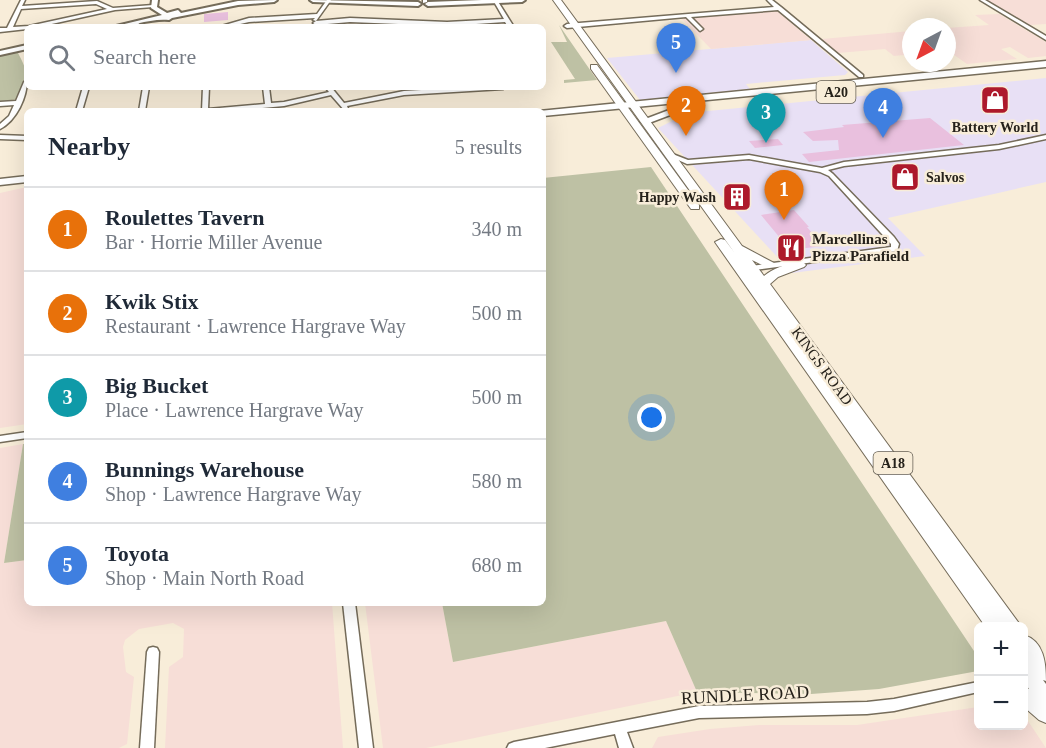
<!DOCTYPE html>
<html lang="en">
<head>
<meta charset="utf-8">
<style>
	:root { --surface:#fff; --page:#f6f6f7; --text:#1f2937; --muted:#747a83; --line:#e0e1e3; --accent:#111827 }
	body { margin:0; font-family:"Times New Roman",serif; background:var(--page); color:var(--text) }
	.controls { position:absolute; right:18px; bottom:18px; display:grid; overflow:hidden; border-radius:9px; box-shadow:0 6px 24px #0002 }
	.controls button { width:54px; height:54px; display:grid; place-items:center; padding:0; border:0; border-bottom:2px solid var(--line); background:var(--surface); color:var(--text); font:30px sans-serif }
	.compass { position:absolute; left:902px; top:18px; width:54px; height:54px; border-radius:50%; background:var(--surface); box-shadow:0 6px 24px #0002; rotate:221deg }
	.you { position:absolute; left:652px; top:418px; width:21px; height:21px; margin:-15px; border:4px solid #fff; border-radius:50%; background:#1a73e8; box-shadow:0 0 0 9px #1a73e833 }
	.badge { display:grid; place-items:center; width:39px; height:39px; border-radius:50%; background:var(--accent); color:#fff; font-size:20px; font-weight:700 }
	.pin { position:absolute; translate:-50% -50px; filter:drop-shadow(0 2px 3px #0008) }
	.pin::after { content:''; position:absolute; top:32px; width:21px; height:18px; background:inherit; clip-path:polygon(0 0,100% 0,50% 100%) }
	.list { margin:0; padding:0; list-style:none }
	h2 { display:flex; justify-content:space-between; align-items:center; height:78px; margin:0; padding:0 24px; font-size:26px }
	h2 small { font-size:20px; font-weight:400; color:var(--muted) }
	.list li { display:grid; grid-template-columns:39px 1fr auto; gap:18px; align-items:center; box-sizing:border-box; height:84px; padding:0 24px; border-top:2px solid var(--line) }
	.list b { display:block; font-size:22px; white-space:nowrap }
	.list p { margin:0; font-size:20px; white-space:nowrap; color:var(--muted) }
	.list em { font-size:20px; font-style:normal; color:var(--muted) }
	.icon { flex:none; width:33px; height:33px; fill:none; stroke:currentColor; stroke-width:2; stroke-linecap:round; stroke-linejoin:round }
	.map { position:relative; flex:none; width:1046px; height:748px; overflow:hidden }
	.search { position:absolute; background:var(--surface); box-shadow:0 6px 24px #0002; left:24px; top:24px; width:522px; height:66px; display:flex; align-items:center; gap:15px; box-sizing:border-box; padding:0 21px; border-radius:9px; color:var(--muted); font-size:22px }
	.panel { position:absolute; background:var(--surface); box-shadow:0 6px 24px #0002; left:24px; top:108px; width:522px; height:498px; border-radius:9px }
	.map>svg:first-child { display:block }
</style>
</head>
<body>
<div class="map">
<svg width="1046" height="748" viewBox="0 0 1046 748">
	<rect width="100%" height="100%" fill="#f8edd9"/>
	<g fill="#e8e0f5">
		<path d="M811,40L848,72L845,75L746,84L750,89H748L640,100L607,58Z"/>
		<path d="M1046,78V182L888,218L925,256L792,273L658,128L688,113Z"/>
	</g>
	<g fill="#f7ded7">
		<path d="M987,0H1046V24L1030,25Z"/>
		<path d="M772,11L778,12L811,40L711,49L682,19Z"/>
		<path d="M999,14L1046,42V56L1028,58L1010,47L1001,49L1017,59L967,64L947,50V28L989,25L975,15Z"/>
		<path d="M911,31V60L904,55L894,56L885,49L838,53L822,39Z"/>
		<path d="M27,187V424L0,428V193Z"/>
		<path d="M23,444L4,563L27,560V603H332L343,748H165L169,667L183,657L184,629L173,623L139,629L125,640L123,647L126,672L134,677L127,744L119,748H0V448Z"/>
		<path d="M365,603H442L453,662L666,621L697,692L426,748H383Z"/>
		<path d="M978,707V726H1024V715L1046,748H652L658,737L710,729L759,725H857Z"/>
	</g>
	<g fill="#bec1a4">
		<path d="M559,25L597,80L564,83V80L575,79L551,42H567Z"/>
		<path d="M17,51C30,76 29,76 18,103L0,104V55Z"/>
		<path d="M651,167L978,657V671L879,689L811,694L697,692L666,621L453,662L442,603H543V178Z"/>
		<path d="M23,444H27V560L4,563Z"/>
	</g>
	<g fill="#e9c0de">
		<path d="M228,12V20L204,22V14Z"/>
		<path d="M930,118L964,145L809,162L802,154L839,150L838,140L813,141L803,132L844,127L842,125Z"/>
		<path d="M778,139L783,145L755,148L749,141Z"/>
		<path d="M794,210L809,227H807L823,246L790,250L761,215Z"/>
	</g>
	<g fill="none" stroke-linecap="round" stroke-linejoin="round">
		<g stroke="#756c5a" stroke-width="3">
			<g id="minor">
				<path d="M21,0H25L22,6L97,1L113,8L153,5L155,6L153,7L115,10L38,27H27V29L0,32V28H7ZM96,4L107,9L29,26L13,27L21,9Z"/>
				<path d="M327,0H331L316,21L350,18L447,22L504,19L493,0H497L514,27H508L505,22L447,26L350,22L316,25L313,23L316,21L313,20L315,18L249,22L227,27H218L249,18L317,14Z"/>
				<path d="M423,0H427V2L423,3Z"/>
				<path d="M767,0H772L781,7L863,75V77H859L778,10L691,17L703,29L700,31L686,17L567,28L564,26L567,24L774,7Z"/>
				<path d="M980,0H985L1046,36V40Z"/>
				<path d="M133,22H137L143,27H137L133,24Z"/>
				<path d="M27,80C27,97 17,120 0,129V124L9,116L14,105L0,106V102L16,101L24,82Z"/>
				<path d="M83,87H89L82,111H76Z"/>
				<path d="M143,87H149L145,111H139Z"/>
				<path d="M203,87H209L208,109L265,104L263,87H269L271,103L284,102L329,92L325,87H331L344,103L404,91L474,87H506L503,89L404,95L347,106L349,111H345L331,95L284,106L227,111H202Z"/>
				<path d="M0,135L27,136V140L0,139Z"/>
				<path d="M1046,135V139L999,149L844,166L828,170L833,174L894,237L899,244L897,251L747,271H744L743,269L744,267L891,247V244L829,176L820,172L749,159L687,164L665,154L670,153L688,160L749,155L822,168L844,162L999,145Z"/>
				<path d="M27,432V438L0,442V436Z"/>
				<path d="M343,603H355L373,748H359Z"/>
				<path d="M153,647L157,648L159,652L154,748H140L147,652L149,648Z"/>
				<path d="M978,682V692L894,711L867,714L699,718L627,732L633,748H619L615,734L545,748H507L509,744L514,742L699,706L867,702L894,699Z"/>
			</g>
		</g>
		<g stroke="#756c5a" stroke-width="4">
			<g id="tertiary">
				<path d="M152,0H158L157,7L167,13L178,10L181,13L238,1L277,0L274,2L238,5L172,18L169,20C150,18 131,27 112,27L162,15L151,8Z"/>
				<path d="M310,0L418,2L421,4L418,6L313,2Z"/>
				<path d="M482,0H525L522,2L428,6L425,4L428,2Z"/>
				<path d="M27,45V49L0,55V51Z"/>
			</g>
		</g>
		<g stroke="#756c5a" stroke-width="2">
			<g id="primary">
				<path d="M553,0H561L742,246L774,263L776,265L774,267H766L752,260L764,276C773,268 792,261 804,263L806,265L804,267L778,277L770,284L1021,626H985L715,242L721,239L725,240L734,252Z"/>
				<path d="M591,65H597L699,205V209H691L591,69Z"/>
				<path d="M1024,635C1044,641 1046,663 1046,681L1043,680L1046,684V723L1039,720L1024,707V688L1029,689L1024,682V660L1027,661L1024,656Z"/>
			</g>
		</g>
		<g stroke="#756c5a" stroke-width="3">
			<g id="trunk">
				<path d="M1046,61V67L543,116V111H539Z"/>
				<path d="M685,104L694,106L649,123L640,121Z"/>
				<path d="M27,176V182L0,185V179Z"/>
			</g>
		</g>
		<use href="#minor" fill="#fff" fill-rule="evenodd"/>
		<use href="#tertiary" fill="#fff" fill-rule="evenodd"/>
		<use href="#primary" fill="#fff" fill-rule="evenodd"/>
		<use href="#trunk" fill="#fff" fill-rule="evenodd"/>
	</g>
	<defs>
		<g id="shop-square" transform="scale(1.5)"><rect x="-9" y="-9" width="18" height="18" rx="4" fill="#ad192b" stroke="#f8edd9"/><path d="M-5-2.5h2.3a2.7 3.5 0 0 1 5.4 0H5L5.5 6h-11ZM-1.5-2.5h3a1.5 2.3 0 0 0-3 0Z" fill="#fff"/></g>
		<g id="building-square" transform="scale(1.5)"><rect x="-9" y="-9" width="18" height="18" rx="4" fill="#ad192b" stroke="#f8edd9"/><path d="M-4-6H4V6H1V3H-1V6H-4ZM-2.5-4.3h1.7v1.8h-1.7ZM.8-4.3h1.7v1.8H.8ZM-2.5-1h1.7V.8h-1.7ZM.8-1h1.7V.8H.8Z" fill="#fff"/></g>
		<g id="restaurant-square" transform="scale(1.5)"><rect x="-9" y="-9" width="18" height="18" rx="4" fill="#ad192b" stroke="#f8edd9"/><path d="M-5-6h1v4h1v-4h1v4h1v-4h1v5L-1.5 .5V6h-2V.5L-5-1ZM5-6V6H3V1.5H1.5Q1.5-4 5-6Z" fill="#fff"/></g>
	</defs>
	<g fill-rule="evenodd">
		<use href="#shop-square" x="995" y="100"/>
		<use href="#shop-square" x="905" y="177"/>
		<use href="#building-square" x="737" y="197"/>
		<use href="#restaurant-square" x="791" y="248"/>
	</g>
	<g text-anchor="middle" stroke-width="5" stroke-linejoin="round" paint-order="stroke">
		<g fill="#f8edd9" stroke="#645e53" stroke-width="1.5">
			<rect x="816.5" y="81" width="39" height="22" rx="4.5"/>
			<rect x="873.5" y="452" width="39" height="22" rx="4.5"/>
		</g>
		<g font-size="14" font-weight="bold" fill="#25211a">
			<text x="836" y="97">A20</text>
			<text x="893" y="468">A18</text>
		</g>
		<g font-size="14" font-weight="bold" fill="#25211a" stroke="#f8edd9">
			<text x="995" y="132">Battery World</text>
			<text x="926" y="182" text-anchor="start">Salvos</text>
			<text x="716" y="202" text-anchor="end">Happy Wash</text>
		</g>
		<g font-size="15" font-weight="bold" fill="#25211a" stroke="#f8edd9" text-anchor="start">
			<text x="812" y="244">Marcellinas<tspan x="812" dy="17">Pizza Parafield</tspan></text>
		</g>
		<g font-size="15" fill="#25211a" stroke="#f8edd9">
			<text transform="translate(822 366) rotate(54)" y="5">KINGS ROAD</text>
		</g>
		<g font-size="18" fill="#25211a" stroke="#f8edd9">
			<text transform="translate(745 695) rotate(-3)" y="6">RUNDLE ROAD</text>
		</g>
	</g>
</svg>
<div class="controls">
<button>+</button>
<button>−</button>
</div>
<svg class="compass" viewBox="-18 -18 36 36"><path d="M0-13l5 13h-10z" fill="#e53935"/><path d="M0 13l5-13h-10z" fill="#747a83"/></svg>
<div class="you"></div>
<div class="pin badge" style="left:784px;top:220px;background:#e8710a">1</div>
<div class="pin badge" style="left:686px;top:136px;background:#e8710a">2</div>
<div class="pin badge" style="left:766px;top:143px;background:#0f9aa8">3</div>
<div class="pin badge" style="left:883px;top:138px;background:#3f7fe0">4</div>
<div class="pin badge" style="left:676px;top:73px;background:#3f7fe0">5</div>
<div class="search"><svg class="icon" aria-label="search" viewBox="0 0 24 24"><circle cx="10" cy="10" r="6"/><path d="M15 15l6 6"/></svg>Search here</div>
<section class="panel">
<h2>Nearby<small>5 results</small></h2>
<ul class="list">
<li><span class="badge" style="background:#e8710a">1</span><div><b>Roulettes Tavern</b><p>Bar · Horrie Miller Avenue</p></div><em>340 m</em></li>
<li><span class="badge" style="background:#e8710a">2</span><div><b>Kwik Stix</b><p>Restaurant · Lawrence Hargrave Way</p></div><em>500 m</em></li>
<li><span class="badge" style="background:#0f9aa8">3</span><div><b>Big Bucket</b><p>Place · Lawrence Hargrave Way</p></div><em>500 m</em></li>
<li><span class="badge" style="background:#3f7fe0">4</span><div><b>Bunnings Warehouse</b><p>Shop · Lawrence Hargrave Way</p></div><em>580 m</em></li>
<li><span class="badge" style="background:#3f7fe0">5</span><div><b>Toyota</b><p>Shop · Main North Road</p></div><em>680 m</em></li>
</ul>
</section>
</div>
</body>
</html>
